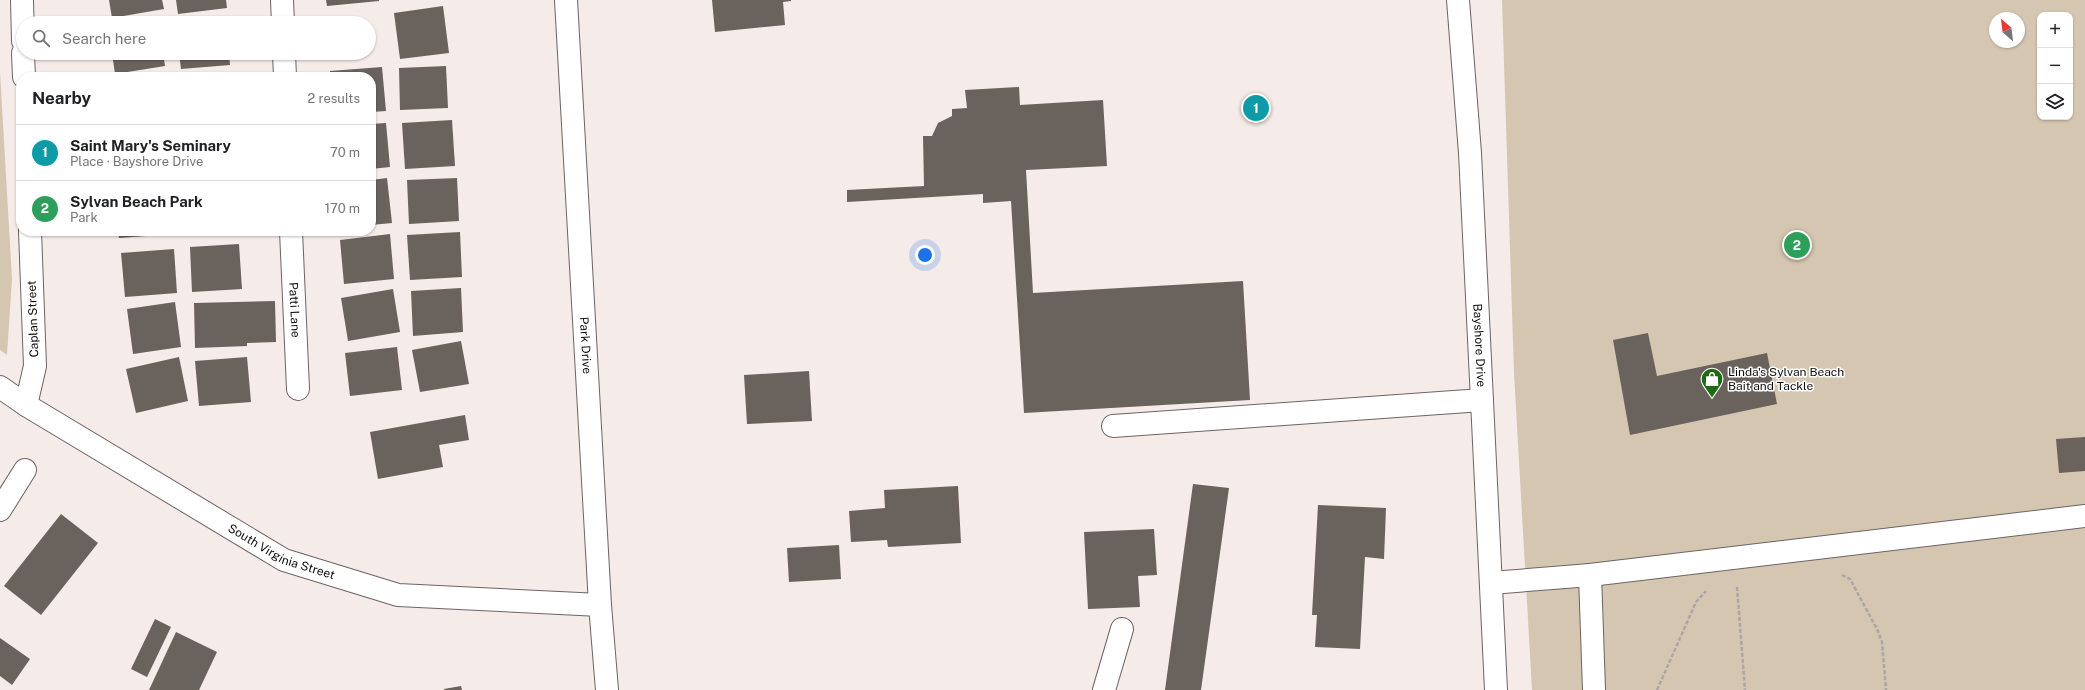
<!DOCTYPE html>
<html lang="en">
<head>
<meta charset="utf-8">
<style>
	:root { --surface:#fff; --page:#f6f6f6; --text:#202124; --muted:#757577; --line:#e0e0e0; --accent:#1a73e8 }
	body { margin:0; font-family:"Public Sans",sans-serif; background:var(--page); color:var(--text) }
	.controls { position:absolute; right:12px; top:12px; display:grid; overflow:hidden; border-radius:8px; box-shadow:0 1px 3px #0004 }
	.controls button { width:36px; height:36px; display:grid; place-items:center; padding:0; border:0; border-bottom:1px solid var(--line); background:var(--surface); color:var(--text); font:20px sans-serif }
	.compass { position:absolute; left:1989px; top:12px; width:36px; height:36px; border-radius:50%; background:var(--surface); box-shadow:0 1px 3px #0004; rotate:332deg }
	.you { position:absolute; left:925px; top:255px; width:14px; height:14px; margin:-10px; border:3px solid #fff; border-radius:50%; background:#1a73e8; box-shadow:0 0 0 6px #1a73e833 }
	.badge { display:grid; place-items:center; width:26px; height:26px; border-radius:50%; background:var(--accent); color:#fff; font-size:13px; font-weight:700 }
	.pin { position:absolute; translate:-50% -50%; border:2px solid #fff; box-shadow:0 1px 4px #0006 }
	.list { margin:0; padding:0; list-style:none }
	h2 { display:flex; justify-content:space-between; align-items:center; height:52px; margin:0; padding:0 16px; font-size:17px }
	h2 small { font-size:13px; font-weight:400; color:var(--muted) }
	.list li { display:grid; grid-template-columns:26px 1fr auto; gap:12px; align-items:center; box-sizing:border-box; height:56px; padding:0 16px; border-top:1px solid var(--line) }
	.list b { display:block; font-size:15px; white-space:nowrap }
	.list p { margin:0; font-size:13px; white-space:nowrap; color:var(--muted) }
	.list em { font-size:13px; font-style:normal; color:var(--muted) }
	.icon { flex:none; width:22px; height:22px; fill:none; stroke:currentColor; stroke-width:2; stroke-linecap:round; stroke-linejoin:round }
	.map { position:relative; flex:none; width:2085px; height:690px; overflow:hidden }
	.search { position:absolute; background:var(--surface); box-shadow:0 1px 3px #0004; left:16px; top:16px; width:360px; height:44px; display:flex; align-items:center; gap:10px; box-sizing:border-box; padding:0 14px; border-radius:22px; color:var(--muted); font-size:15px }
	.panel { position:absolute; background:var(--surface); box-shadow:0 1px 3px #0004; left:16px; top:72px; width:360px; height:164px; border-radius:16px }
	.map>svg:first-child { display:block }
</style>
</head>
<body>
<div class="map">
<svg width="2085" height="690" viewBox="0 0 2085 690">
	<rect width="100%" height="100%" fill="#f5ebe9"/>
	<g fill="#d5c6b1" fill-rule="evenodd">
		<path d="M1502,0H2085V690H1532L1514,373ZM2040,15H2070V117H2040ZM1995,18H2019V42H1995Z"/>
		<path d="M0,72L12,279L7,355L0,350Z"/>
	</g>
	<g fill="#69625d">
		<path d="M109,0H162L164,9L112,18Z"/>
		<path d="M176,0H226L227,8L178,14Z"/>
		<path d="M326,0H379V1L327,6Z"/>
		<path d="M712,0H791V1L783,2L785,25L715,32Z"/>
		<path d="M443,6L449,53L400,59L394,13Z"/>
		<path d="M112,53H163L165,66L115,74Z"/>
		<path d="M179,53H229L230,65L181,69Z"/>
		<path d="M446,66L448,108L400,110L399,68Z"/>
		<path d="M382,67L386,111L371,112V77H330V71Z"/>
		<path d="M1019,87L1020,105L1103,100L1107,166L1026,170L1033,293L1243,281L1250,400L1024,413L1011,201L983,203V194L847,202V190L924,186L923,136H932L938,123L952,116V109L967,108L965,90Z"/>
		<path d="M452,120L455,166L405,169L402,123Z"/>
		<path d="M386,123L390,167L371,169V124Z"/>
		<path d="M387,178L392,223L371,225V180Z"/>
		<path d="M457,178L459,221L409,224L407,180Z"/>
		<path d="M118,231H174V234L119,238Z"/>
		<path d="M190,231H228L229,232L191,236Z"/>
		<path d="M460,232L462,277L410,280L407,235Z"/>
		<path d="M390,234L394,279L344,284L340,240Z"/>
		<path d="M239,244L242,289L192,292L190,247Z"/>
		<path d="M174,249L177,293L125,297L121,253Z"/>
		<path d="M461,288L463,332L413,336L411,291Z"/>
		<path d="M393,289L400,332L348,341L341,298Z"/>
		<path d="M275,301L276,342L247,343V346L195,348L194,303Z"/>
		<path d="M175,302L181,347L133,354L127,309Z"/>
		<path d="M1648,333L1657,376L1767,353L1777,404L1630,435L1613,340Z"/>
		<path d="M461,341L469,384L420,392L412,350Z"/>
		<path d="M397,347L402,390L350,396L345,353Z"/>
		<path d="M179,357L188,401L136,413L126,369Z"/>
		<path d="M247,357L251,402L199,406L195,361Z"/>
		<path d="M809,371L812,421L747,424L744,375Z"/>
		<path d="M465,415L469,440L439,445L443,467L378,479L370,432Z"/>
		<path d="M2085,437V471L2059,473L2056,439Z"/>
		<path d="M1193,484L1229,488L1201,690H1165Z"/>
		<path d="M958,486L961,543L888,547L887,540L851,542L849,511L885,508L884,490Z"/>
		<path d="M1318,505L1386,508L1384,559L1365,557L1360,649L1315,647L1317,615H1312Z"/>
		<path d="M61,514L98,543L41,615L4,586Z"/>
		<path d="M1154,529L1157,575L1138,576L1140,607L1088,609L1084,532Z"/>
		<path d="M839,545L841,579L789,582L787,548Z"/>
		<path d="M155,619L171,627L147,677L131,669Z"/>
		<path d="M176,632L217,652L199,690H149Z"/>
		<path d="M0,638L30,659L12,685L0,676Z"/>
		<path d="M461,686L462,690H444V689Z"/>
	</g>
	<g fill="none" stroke-linecap="round" stroke-linejoin="round">
		<g stroke="#6d6462" stroke-width="24">
			<g id="minor">
				<path d="M22,0L23,41"/>
				<path d="M282,0L283,23"/>
				<path id="s1" d="M566,0L600,605L607,690"/>
				<path id="s2" d="M1458,0L1470,153L1496,690"/>
				<path d="M23,53L24,77"/>
				<path d="M284,53L285,77"/>
				<path id="s3" d="M291,231L298,389"/>
				<path id="s4" d="M0,387L26,405L284,560L398,595L600,605"/>
				<path d="M26,405L35,366L30,231"/>
				<path d="M1113,426L1482,400"/>
				<path d="M0,510L25,470"/>
				<path d="M1590,575L1594,690"/>
				<path d="M1491,583L1590,575L2085,516"/>
				<path d="M1104,690L1122,629"/>
			</g>
		</g>
		<g stroke="#aca5a3" stroke-width="2.5" stroke-dasharray="4 2" stroke-linecap="butt">
			<path d="M1842,575L1850,579L1877,629L1882,642L1886,690"/>
			<path d="M1737,587L1745,690"/>
			<path d="M1657,690L1696,602L1706,591"/>
		</g>
		<use href="#minor" stroke="#fff" stroke-width="22"/>
	</g>
	<defs>
		<g id="shop-pin" transform="scale(1.15)"><path d="M0 17L-7.5 6A9.5 9.5 0 1 1 7.5 6Z" fill="#1b6c11" stroke="#fff"/><path d="M-5-2.5h2.3a2.7 3.5 0 0 1 5.4 0H5L5.5 6h-11ZM-1.5-2.5h3a1.5 2.3 0 0 0-3 0Z" fill="#fff"/></g>
	</defs>
	<g fill-rule="evenodd">
		<use href="#shop-pin" x="1712" y="379"/>
	</g>
	<g text-anchor="middle" stroke-width="3" stroke-linejoin="round" paint-order="stroke">
		<g font-size="12" fill="#0e0b0b" stroke="#fff">
			<text dy="4" stroke="none"><textPath href="#s3" startOffset="79">Patti Lane</textPath></text>
			<text transform="translate(33 319) rotate(-92)" y="4">Caplan Street</text>
			<text dy="4" stroke="none"><textPath href="#s1" startOffset="346">Park Drive</textPath></text>
			<text dy="4" stroke="none"><textPath href="#s2" startOffset="346">Bayshore Drive</textPath></text>
			<text dy="4" stroke="none"><textPath href="#s4" startOffset="327">South Virginia Street</textPath></text>
		</g>
		<g font-size="12" fill="#0e0b0b" stroke="#fff" text-anchor="start">
			<text x="1728" y="376">Linda's Sylvan Beach<tspan x="1728" dy="14">Bait and Tackle</tspan></text>
		</g>
	</g>
</svg>
<div class="controls">
<button>+</button>
<button>−</button>
<button><svg class="icon" aria-label="layers" viewBox="0 0 24 24"><path d="M12 4l9 5-9 5-9-5zM3 14l9 5 9-5"/></svg></button>
</div>
<svg class="compass" viewBox="-18 -18 36 36"><path d="M0-13l5 13h-10z" fill="#e53935"/><path d="M0 13l5-13h-10z" fill="#757577"/></svg>
<div class="you"></div>
<div class="pin badge" style="left:1256px;top:108px;background:#0f9aa8">1</div>
<div class="pin badge" style="left:1797px;top:245px;background:#2e9e5b">2</div>
<div class="search"><svg class="icon" aria-label="search" viewBox="0 0 24 24"><circle cx="10" cy="10" r="6"/><path d="M15 15l6 6"/></svg>Search here</div>
<section class="panel">
<h2>Nearby<small>2 results</small></h2>
<ul class="list">
<li><span class="badge" style="background:#0f9aa8">1</span><div><b>Saint Mary's Seminary</b><p>Place · Bayshore Drive</p></div><em>70 m</em></li>
<li><span class="badge" style="background:#2e9e5b">2</span><div><b>Sylvan Beach Park</b><p>Park</p></div><em>170 m</em></li>
</ul>
</section>
</div>
</body>
</html>
